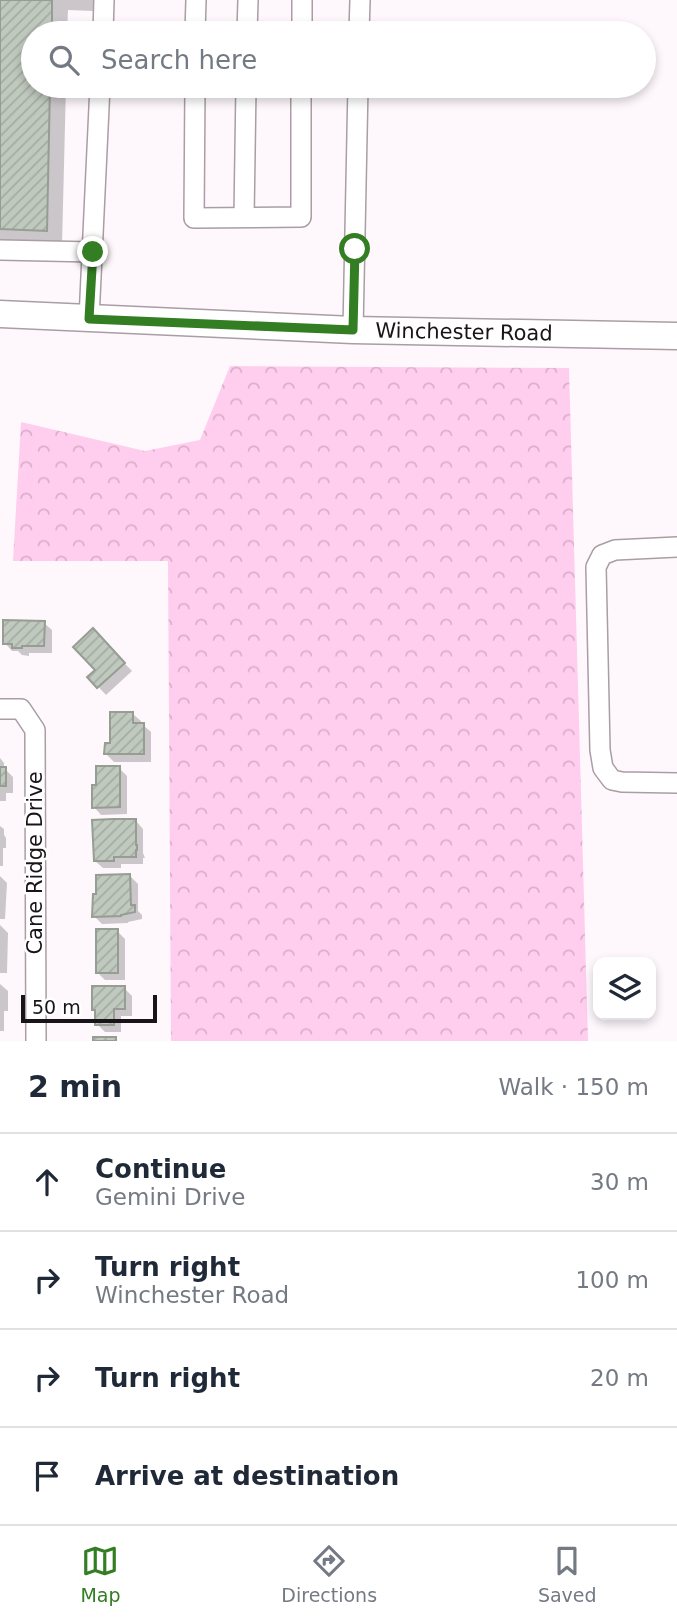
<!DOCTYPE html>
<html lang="en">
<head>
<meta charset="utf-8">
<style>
	:root { --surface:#fff; --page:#f2f2f3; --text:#1f2937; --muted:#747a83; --line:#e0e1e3; --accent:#337d23 }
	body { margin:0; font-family:"DejaVu Sans",sans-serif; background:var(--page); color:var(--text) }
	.controls { position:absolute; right:21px; bottom:21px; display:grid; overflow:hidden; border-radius:14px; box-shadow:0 4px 10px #0003 }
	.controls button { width:63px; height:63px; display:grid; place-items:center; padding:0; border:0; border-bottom:2px solid var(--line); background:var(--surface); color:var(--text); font:35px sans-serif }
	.scale { position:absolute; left:21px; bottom:18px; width:136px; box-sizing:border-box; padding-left:7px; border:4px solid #191417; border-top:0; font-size:19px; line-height:24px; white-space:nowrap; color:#191417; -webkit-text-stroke:5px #fff; paint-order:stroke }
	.stop { position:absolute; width:21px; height:21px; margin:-16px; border:5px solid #337d23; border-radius:50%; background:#fff }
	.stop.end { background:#337d23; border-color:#fff; box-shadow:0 2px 7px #0008 }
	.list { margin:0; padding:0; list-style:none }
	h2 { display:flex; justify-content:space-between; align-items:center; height:91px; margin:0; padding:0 28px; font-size:30px }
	h2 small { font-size:23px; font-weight:400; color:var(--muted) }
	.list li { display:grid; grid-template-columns:46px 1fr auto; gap:21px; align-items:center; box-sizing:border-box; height:98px; padding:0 28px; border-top:2px solid var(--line) }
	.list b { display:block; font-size:26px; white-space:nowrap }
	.list p { margin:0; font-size:23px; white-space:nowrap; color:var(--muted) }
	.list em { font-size:23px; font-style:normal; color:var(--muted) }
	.icon { flex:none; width:38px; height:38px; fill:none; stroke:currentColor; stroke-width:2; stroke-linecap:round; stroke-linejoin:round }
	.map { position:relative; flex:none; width:677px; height:1041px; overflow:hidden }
	.search { position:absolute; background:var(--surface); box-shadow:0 4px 10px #0003; left:21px; right:21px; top:21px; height:77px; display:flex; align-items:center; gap:18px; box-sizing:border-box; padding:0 24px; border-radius:38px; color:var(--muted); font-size:26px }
	.sheet { height:483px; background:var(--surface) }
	nav { display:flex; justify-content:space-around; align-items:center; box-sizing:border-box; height:98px; border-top:2px solid var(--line); background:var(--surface); font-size:19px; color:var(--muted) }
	nav a { display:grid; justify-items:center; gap:4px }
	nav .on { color:var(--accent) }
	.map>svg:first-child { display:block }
</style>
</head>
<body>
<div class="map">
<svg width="677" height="1041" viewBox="0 0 677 1041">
	<defs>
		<pattern id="forest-crowns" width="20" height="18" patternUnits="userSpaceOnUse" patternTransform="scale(1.75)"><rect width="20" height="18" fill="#ffcded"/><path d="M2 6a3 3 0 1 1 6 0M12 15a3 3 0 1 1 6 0" fill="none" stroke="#daafca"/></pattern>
		<pattern id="building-hatch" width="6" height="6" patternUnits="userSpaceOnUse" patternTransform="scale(1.75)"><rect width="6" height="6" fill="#c0c9be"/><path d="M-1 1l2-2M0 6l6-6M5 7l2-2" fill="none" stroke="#a4aca3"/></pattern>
	</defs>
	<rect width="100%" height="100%" fill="#fef8fc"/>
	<path fill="url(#forest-crowns)" d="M230,366L569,368L588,1041H171L168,561H13L21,422L145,451L200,440Z"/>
	<g fill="#0003">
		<path d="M0,0H94L93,11L68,10L67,33H33V86H66L62,245L0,244Z"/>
		<path d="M44,623L52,630V653H29V656L22,655L18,651H12L5,643Z"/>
		<path d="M93,631L132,671L106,695L89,677L97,670Z"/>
		<path d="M133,714L141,721V725H143L151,732V762H114L106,754Z"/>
		<path d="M0,758L4,763V768L13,777V793H6V801H0Z"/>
		<path d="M119,768L127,776V814L101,815L94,807Z"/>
		<path d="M136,821L143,829V853L145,858H143V864H121V868H103L95,861Z"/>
		<path d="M0,826L4,829V835L6,838V848H3V866H0Z"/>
		<path d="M0,876L7,883L5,919H0Z"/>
		<path d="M130,876L138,884V911L142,915V919L128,922V923L102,924L94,916Z"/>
		<path d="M0,925L8,933L7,973H0Z"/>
		<path d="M117,931L125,939V980H105L97,972Z"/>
		<path d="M0,984L8,991V1011H4V1031H0Z"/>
		<path d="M124,988L132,996V1016H121V1032H105L97,1024V1012L94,1009Z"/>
	</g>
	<g fill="url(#building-hatch)" stroke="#969e94" stroke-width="2">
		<path d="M0,0H52V33H33V86H50L47,231L0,229Z"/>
		<path d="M3,620L45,621L44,646H22V648H12V644H3Z"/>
		<path d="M93,628L125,663L97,688L87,677L95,670L73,647Z"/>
		<path d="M110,712H133V723H144V754H104L105,743H110Z"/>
		<path d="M96,766H120V807L92,808V785H96Z"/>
		<rect x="0" y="767" width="6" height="19"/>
		<path d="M113,819H136V845H137V850H136V857H114V861H94L92,820Z"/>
		<path d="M130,874L131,905H135V912L121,915V916L92,917L93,894H96V875Z"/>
		<rect x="96" y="929" width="22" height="44"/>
		<path d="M92,986H125V1009H114V1025H95V1010H92Z"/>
		<rect x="93" y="1037" width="23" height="4"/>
	</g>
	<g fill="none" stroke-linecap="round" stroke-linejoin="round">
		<g stroke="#aa9da5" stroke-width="22">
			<g id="minor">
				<path d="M103,33L104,0"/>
				<path d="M195,33L196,0"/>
				<path d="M247,33L248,0"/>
				<path d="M302,33V0"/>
				<path d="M359,33L360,0"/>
				<path d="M195,86L194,218L301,217V86"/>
				<path d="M244,217L246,86"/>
				<path d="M0,250L93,252"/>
				<path d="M89,319L100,86"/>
				<path d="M353,330L358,86"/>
				<path d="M677,547L615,550L602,555L596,567L600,750L603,768L612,780L622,782L677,783"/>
				<path d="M0,709H21L35,730L36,1041"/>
			</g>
		</g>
		<g stroke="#aa9da5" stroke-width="29">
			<path id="major" d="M0,314L353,330L677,336"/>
		</g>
		<use href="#minor" stroke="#fff" stroke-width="19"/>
		<use href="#major" stroke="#fff" stroke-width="26"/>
	</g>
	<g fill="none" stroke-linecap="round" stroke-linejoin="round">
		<path stroke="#337d23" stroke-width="9" d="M93,252L89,319L353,330L355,249"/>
	</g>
	<g text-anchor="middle" stroke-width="5" stroke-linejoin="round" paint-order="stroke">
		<g font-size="21" fill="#191417" stroke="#fff">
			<text transform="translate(464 332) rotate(1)" y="7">Winchester Road</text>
			<text transform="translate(35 863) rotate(-90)" y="7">Cane Ridge Drive</text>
		</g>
	</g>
</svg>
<div class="controls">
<button><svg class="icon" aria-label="layers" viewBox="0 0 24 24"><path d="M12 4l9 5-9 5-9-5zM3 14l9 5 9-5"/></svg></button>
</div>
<div class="scale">50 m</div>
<div class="stop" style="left:355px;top:249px"></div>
<div class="stop end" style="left:93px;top:252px"></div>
<div class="search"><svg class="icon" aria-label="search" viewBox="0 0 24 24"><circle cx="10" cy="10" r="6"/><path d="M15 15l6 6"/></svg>Search here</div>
</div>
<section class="sheet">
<h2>2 min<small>Walk · 150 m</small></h2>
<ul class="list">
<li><svg class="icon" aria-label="ahead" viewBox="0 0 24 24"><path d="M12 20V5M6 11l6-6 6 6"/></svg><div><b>Continue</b><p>Gemini Drive</p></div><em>30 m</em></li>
<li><svg class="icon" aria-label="right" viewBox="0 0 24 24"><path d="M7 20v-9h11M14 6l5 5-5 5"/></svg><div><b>Turn right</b><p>Winchester Road</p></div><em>100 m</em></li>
<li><svg class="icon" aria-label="right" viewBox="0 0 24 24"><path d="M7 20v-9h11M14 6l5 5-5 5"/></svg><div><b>Turn right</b></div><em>20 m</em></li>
<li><svg class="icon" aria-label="arrive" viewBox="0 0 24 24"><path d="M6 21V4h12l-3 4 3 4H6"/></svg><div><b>Arrive at destination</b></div></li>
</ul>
</section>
<nav>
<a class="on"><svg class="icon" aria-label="map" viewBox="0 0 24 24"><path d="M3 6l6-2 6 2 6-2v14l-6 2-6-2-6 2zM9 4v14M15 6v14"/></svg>Map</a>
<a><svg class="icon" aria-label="directions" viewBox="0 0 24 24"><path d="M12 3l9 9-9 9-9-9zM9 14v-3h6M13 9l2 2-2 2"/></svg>Directions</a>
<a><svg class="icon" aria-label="saved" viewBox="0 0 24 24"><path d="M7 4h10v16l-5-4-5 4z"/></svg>Saved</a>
</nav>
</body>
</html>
